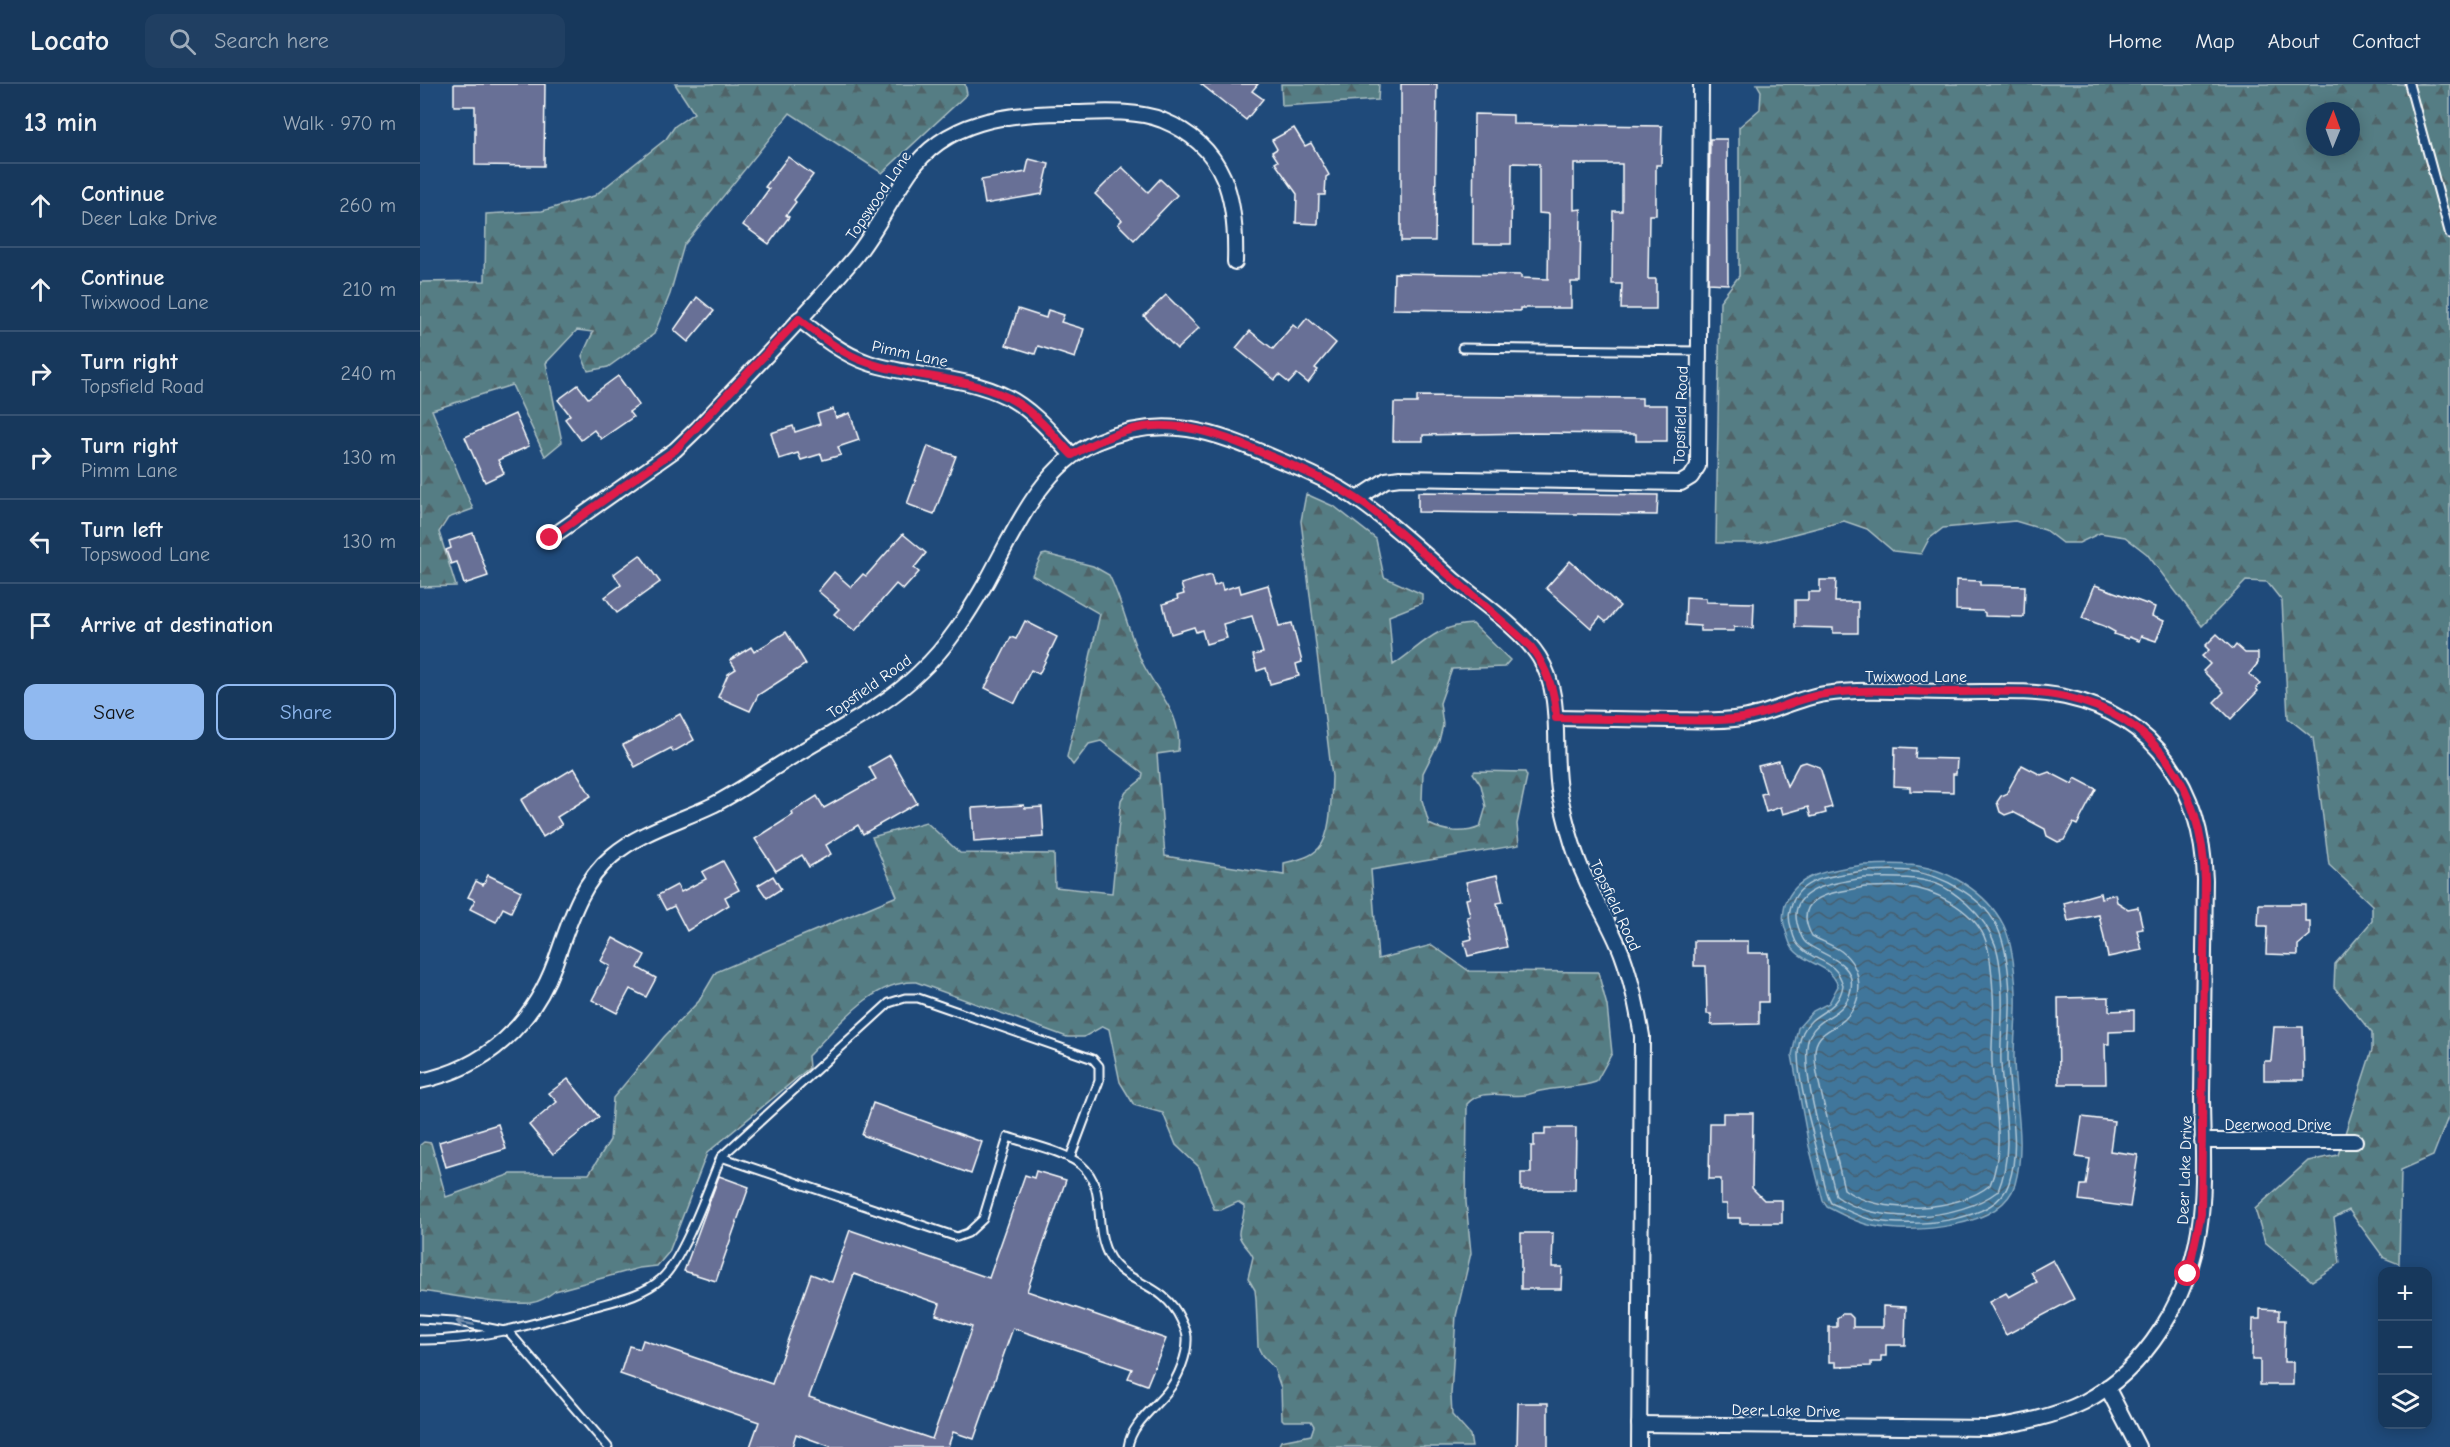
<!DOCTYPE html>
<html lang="en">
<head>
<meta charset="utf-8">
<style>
	:root { --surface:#17385c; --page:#203f62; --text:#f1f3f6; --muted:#9eacbb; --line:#365272; --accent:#90b9f0 }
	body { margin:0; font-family:"Comic Neue",sans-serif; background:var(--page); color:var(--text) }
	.controls { position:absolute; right:18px; bottom:18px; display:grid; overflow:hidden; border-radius:12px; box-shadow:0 3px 15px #0003 }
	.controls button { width:54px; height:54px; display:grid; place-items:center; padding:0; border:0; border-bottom:2px solid var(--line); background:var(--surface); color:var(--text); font:30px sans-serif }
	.compass { position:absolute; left:1886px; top:18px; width:54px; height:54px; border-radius:50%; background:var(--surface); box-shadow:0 3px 15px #0003; rotate:1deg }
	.stop { position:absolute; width:18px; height:18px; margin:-14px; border:4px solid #e11d48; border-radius:50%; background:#fff }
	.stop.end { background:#e11d48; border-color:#fff; box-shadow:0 2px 6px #0008 }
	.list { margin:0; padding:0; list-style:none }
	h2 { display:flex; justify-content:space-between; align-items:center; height:78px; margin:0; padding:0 24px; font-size:26px }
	h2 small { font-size:20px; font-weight:400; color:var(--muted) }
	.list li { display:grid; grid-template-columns:39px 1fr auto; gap:18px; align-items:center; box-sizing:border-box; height:84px; padding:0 24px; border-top:2px solid var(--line) }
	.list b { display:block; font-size:22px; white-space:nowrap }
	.list p { margin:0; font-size:20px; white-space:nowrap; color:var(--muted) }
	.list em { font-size:20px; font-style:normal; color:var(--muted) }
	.actions { display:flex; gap:12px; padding:18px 24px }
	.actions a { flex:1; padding:14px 0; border:2px solid var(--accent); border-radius:12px; text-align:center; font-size:21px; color:var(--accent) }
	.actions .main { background:var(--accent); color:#111 }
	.icon { flex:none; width:33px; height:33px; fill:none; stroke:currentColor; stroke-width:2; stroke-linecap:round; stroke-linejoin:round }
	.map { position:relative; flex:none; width:2030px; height:1363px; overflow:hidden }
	header { display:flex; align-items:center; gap:36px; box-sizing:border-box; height:84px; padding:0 30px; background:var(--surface); border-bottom:2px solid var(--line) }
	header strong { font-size:28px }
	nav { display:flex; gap:33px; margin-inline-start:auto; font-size:21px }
	.search { width:420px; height:54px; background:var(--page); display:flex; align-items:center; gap:15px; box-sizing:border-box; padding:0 21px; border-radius:12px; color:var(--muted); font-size:22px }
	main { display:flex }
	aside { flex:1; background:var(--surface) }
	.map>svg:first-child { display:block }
</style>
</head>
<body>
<header>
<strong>Locato</strong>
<div class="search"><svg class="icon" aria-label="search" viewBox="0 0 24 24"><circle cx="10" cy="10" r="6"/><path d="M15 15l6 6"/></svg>Search here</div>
<nav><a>Home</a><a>Map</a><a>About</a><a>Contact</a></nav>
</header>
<main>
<aside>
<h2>13 min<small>Walk · 970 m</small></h2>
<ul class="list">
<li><svg class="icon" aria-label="ahead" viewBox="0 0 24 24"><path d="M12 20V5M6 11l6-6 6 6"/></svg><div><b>Continue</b><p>Deer Lake Drive</p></div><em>260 m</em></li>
<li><svg class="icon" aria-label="ahead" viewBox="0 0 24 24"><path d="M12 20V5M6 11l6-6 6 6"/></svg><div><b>Continue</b><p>Twixwood Lane</p></div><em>210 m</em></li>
<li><svg class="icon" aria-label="right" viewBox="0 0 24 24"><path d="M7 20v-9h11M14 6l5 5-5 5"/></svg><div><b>Turn right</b><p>Topsfield Road</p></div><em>240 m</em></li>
<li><svg class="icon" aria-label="right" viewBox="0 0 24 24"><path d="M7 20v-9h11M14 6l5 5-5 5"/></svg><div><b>Turn right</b><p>Pimm Lane</p></div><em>130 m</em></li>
<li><svg class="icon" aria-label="left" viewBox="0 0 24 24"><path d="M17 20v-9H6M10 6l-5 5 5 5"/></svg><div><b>Turn left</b><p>Topswood Lane</p></div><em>130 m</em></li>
<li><svg class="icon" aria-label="arrive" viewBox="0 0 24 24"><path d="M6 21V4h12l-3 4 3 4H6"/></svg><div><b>Arrive at destination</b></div></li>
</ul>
<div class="actions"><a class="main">Save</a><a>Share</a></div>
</aside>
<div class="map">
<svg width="2030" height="1363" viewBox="0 0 2030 1363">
	<defs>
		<pattern id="forest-firs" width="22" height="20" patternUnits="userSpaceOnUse" patternTransform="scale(1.5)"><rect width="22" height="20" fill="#547d84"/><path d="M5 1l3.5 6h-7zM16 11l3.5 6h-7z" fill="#506468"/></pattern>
		<pattern id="water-waves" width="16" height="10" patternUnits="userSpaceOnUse" patternTransform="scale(1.5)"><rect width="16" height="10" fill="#3f769b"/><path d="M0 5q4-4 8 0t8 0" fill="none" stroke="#465f70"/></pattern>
	</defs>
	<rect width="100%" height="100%" fill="#1f4a7a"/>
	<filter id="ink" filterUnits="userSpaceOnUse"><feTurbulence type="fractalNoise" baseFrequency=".0167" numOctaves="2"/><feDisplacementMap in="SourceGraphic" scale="12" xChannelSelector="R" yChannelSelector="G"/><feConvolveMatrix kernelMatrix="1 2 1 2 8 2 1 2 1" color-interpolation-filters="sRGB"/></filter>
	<g filter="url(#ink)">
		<g fill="url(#forest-firs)" stroke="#aabec2" stroke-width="1.5" fill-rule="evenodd">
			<path d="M255,0H545L547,10L462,89L370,29L264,161L250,210L234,250L188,283L168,287L162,272L173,248L157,246L126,279L142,358L125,372L92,301L12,326L53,425L28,434L19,448L36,502L0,503V198L65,197L66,130L122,127L174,112L246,55L255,42L274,29Z"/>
			<path d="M861,0H959L958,16L862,22Z"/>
			<path d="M1337,0H2030V1028L2013,1072L1981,1086L1979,1180L1964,1174L1929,1126L1914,1134L1920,1179L1892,1197L1845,1158L1835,1125L1888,1077L1918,1071L1952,966V949L1914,903L1915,880L1952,837V821L1909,781L1893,654L1868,634L1862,517L1847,498L1826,497L1782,542L1727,470L1705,453L1680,449L1659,459H1642L1625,446L1595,437L1523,444L1509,455L1501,470L1473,467L1447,445L1424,437L1339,459H1296L1300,217L1319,192V43L1340,25L1341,7ZM1895,27H1931V63H1895Z"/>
			<path d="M886,410L915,423L956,455L964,493L1002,510V519L969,532L973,581C1002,562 1015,541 1053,540L1090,576L1084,583L1032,585L1020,619L1023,641L1019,657L1003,689L1002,716L1009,740C1024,748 1045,750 1060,743L1066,723L1061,701L1053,689L1055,687L1105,688L1107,692L1097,740L1099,761L951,786L958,875L1012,861L1049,887L1178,888L1187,922L1192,969L1176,998C1158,1004 1139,1003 1120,1007C1115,1008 1111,1010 1106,1011C1087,1014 1062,1003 1047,1020L1046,1118L1051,1169L1036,1232L1031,1311L1032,1331L1050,1351L1052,1363H858L861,1357L891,1351L894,1342L891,1337H864L862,1335L861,1304L854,1284L842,1271L838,1263L836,1215L835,1206L828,1194L833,1173C830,1165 821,1160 819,1151C818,1142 825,1135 824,1122L818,1118L801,1126L794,1125L779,1083L756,1061L743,1029L714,1021L700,998L689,945L683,942L664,953H647L496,898C452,896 417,943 388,972L389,984L287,1069L249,1168L237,1182L219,1184L135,1207C127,1213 120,1218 110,1219C73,1221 36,1211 0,1207V1061L4,1058L11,1059L26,1113L91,1090H169L190,1056L193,1014L244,953L279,917L296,888L477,812L452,753L506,738L540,769L634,770L635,803L692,809L701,716L706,708L722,695L723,689L681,657L669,660L653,681L647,673L680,530L612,491L622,471L626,470L673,482L689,491C703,519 709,551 722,578C737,609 763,630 758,667L737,670L745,772L864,791V779C876,776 890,774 899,764C912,750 911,711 912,693L881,437Z"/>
		</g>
		<path fill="url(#water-waves)" stroke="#8cadc3" stroke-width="1.5" d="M1443,781C1458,781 1473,779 1488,781C1526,783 1567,808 1584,842C1593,861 1595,888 1596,909C1597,930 1594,952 1594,973C1594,1015 1607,1058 1595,1100C1582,1145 1491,1150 1453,1142C1436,1139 1422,1130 1407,1123L1403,1117L1389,1062L1372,971L1378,944L1393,927L1409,919L1418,902C1411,881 1391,882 1376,868C1369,862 1368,853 1365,844C1362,836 1363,829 1365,821C1376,788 1413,786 1443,781Z"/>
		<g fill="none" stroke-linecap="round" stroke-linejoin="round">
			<g stroke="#b2c8d7" stroke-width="1.5">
				<path d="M1444,787C1458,787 1474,785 1489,787C1522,790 1567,815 1579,847C1587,866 1589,889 1590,910C1591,931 1588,952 1588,973C1588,1015 1602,1059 1589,1099C1576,1140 1488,1144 1453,1136C1438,1133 1425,1125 1411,1119C1404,1108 1403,1088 1399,1075C1392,1043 1379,1004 1378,971C1378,964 1380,955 1383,948C1393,926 1419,929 1423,901C1415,874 1397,880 1380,863C1374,858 1373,850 1371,843C1368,834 1369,828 1372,820C1381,792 1419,791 1444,787Z"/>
				<path d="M1444,794C1468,794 1494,792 1517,800C1528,804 1538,812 1547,820C1577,847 1581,872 1582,911C1583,934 1580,957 1581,980C1583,1021 1595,1067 1578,1107C1539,1137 1456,1142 1416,1112C1409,1079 1376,978 1390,951C1400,931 1426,932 1431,905C1436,877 1402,872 1386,859C1381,855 1379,845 1377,839C1368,802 1421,798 1444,794Z"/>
				<path d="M1445,803C1458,803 1472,802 1486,803C1514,805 1551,825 1564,852C1571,869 1572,892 1573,910C1575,933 1571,956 1572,979C1574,1017 1586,1064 1570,1101C1538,1128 1458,1132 1424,1105C1417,1074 1409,1043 1402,1012C1399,999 1395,985 1395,971C1394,948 1412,947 1425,935C1445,915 1443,884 1421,867C1412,861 1401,857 1392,852C1369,811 1417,808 1445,803Z"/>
			</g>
		</g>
		<g fill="#687096" stroke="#fff" stroke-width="1.5" fill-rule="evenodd">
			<path d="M34,0H125L124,82L55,81V22H34Z"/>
			<path d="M781,0H838L832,7L843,15L826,36Z"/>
			<path d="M981,0H1017L1015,157H981Z"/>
			<path d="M1054,30L1093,31V40L1242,42L1241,81H1236V131H1229L1228,195H1236V225H1201L1202,200H1192L1193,127H1202V80H1154V126L1161,125L1160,198H1151V224H1100V227L973,225L974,189L1101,191V194L1128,195L1129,130L1119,129V80L1092,79L1091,160H1053Z"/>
			<path d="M874,44L885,62L891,59L909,91L906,93L905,111H899L898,140L876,139L877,110L855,79L858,77L852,68L857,65L852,56Z"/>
			<path d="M1290,55H1307L1308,200L1288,199Z"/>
			<path d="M368,73L393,91L374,116L376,118L366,131L369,133L349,160L323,141L349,105L345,103Z"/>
			<path d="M609,75L629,80L622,110L565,120L561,96L606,88Z"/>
			<path d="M702,83L728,108L740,95L757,111L714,156L698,140L702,136L675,110Z"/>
			<path d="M746,211L779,244L757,265L724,232Z"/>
			<path d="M277,213L294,227L268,258L254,246Z"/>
			<path d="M598,225L626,234L628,226L644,231L641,238L664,245L655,274L618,262L615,270L586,261Z"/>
			<path d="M887,234L916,259L895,284L898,286L888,299L877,290L869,299L859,291L855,296L816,264L830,247L853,265L873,241L878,245Z"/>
			<path d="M198,292L219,321L209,328L213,333L181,355L174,346L161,356L145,335L150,331L138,316L158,301L168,314Z"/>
			<path d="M997,312L1222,314V321H1247V357H1216V350L1110,349L1003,351V357H973L974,319H997Z"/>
			<path d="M413,325L416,334L430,329L439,356L418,363L421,371L403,376L401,370L381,376L378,369L359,375L351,349L373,342L375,348L400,340L397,330Z"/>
			<path d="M95,330L109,362L78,376L84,389L65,398L45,353Z"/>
			<path d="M508,362L536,372L514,430L487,420Z"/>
			<path d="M998,408L1238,411L1237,431L998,428Z"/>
			<path d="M53,449L68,492L44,500L37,478L31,480L26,466L31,464L29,457Z"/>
			<path d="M483,450L506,469L494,484L499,488L483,506L476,500L435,547L414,530L419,525L398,507L414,488L431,503L443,490L446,492Z"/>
			<path d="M220,471L240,498L197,529L185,513L201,501L194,490Z"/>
			<path d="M1150,477L1200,522L1186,538L1180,533L1171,544L1126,504Z"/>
			<path d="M791,491L794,502L801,499L803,506L819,501L821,509L848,501L859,542L872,539L882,578L876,580L879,592L850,600L846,584L837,587L833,571L843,569L832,532L803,540L807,554L786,560L782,546L776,548L774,543L751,550L743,520L758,515L757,512L764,510L761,500Z"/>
			<path d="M1400,496H1416L1415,518H1438V549H1413V544L1375,543V516H1388V508H1400Z"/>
			<path d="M1536,496L1560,497V501L1605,502L1604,533L1565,532V529L1562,527L1536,526Z"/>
			<path d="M1675,501L1735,523L1732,532L1744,537L1736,557L1721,552L1719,557L1709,553L1708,555L1694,550L1695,548L1684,542L1662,534Z"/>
			<path d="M1266,513L1286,514V518L1334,519L1333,544L1314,543V547H1280V542L1265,541Z"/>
			<path d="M605,537L637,553L619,590L611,586L595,619L565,604L591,553L596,555Z"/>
			<path d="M366,548L386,580L338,611L330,627L298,613L308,590L316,585L310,576L331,563L334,568Z"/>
			<path d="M1797,550L1813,565L1816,561L1825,569H1838V579L1829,590L1840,600L1836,604L1838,607L1811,635L1794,618L1804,608L1783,587L1790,580L1782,572L1789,566L1785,562Z"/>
			<path d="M260,630L274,656L253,668L251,664L215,683L203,661Z"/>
			<path d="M1475,663L1496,664L1495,674L1537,675L1536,690H1533V708L1490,707V703L1474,702Z"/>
			<path d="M470,671L497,719L443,750L438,741L406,761L411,770L389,783L382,771L356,787L335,755L373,731L372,728L397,712L404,724L456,695L449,683Z"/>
			<path d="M1359,677L1367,702L1379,680L1386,678L1400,683L1412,723L1405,725L1406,729L1391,733L1388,723L1363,730L1361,723L1346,728L1341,710L1346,709L1338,682Z"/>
			<path d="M1602,681L1621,691L1629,688L1652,700L1655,694L1676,705L1657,741L1653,739L1644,756L1638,758L1627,752L1625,745L1593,728L1585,731L1580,728L1577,718L1581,712L1586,710Z"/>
			<path d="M154,684L171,712L137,733L142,741L123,753L101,716Z"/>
			<path d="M604,721L605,724L622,723L624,753L554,758L552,724Z"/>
			<path d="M303,777L319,806L305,813L309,821L267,847L254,822L246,826L238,811L257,801L261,808L286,795L282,788Z"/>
			<path d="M68,791L101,807L91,828L83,824L76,838L50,825L55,816L48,813L56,797L63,801Z"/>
			<path d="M1077,791L1083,818L1077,819L1087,863L1048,872L1044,857L1052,855L1047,833L1050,832L1046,815L1050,814L1046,798Z"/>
			<path d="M353,792L361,805L347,814L338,801Z"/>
			<path d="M1680,809L1681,814L1695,810L1697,818L1708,825L1718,823L1723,845L1717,846L1722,866L1688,873L1679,831L1648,837L1644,819Z"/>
			<path d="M1839,820H1885V837H1890V851L1878,861V871L1846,870L1847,842H1838Z"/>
			<path d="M193,854L225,871L218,884L236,894L226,913L210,905L197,929L172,916L190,882L181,877Z"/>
			<path d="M1274,857H1328V869H1348V918H1339V940L1291,941V930H1287L1286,882H1274Z"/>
			<path d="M1689,913V927L1714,926V947L1689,948V960H1685L1686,1000H1639L1638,914Z"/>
			<path d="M1854,943H1883L1884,996H1844V977H1851Z"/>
			<path d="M148,995L179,1033L133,1070L109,1041L137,1018L129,1009Z"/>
			<path d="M453,1019L562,1058L551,1090L442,1051Z"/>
			<path d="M1303,1029H1333L1332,1104L1344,1116H1362V1139H1320V1134H1307V1120H1301V1095H1289L1290,1039H1303Z"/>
			<path d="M1662,1033L1694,1037L1690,1067L1718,1071L1710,1123L1659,1116L1661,1101H1666L1670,1075L1656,1073Z"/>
			<path d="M78,1040L86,1065L26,1083L19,1058Z"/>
			<path d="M1125,1044H1156L1155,1106H1101V1089H1111V1062H1114V1051H1125Z"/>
			<path d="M616,1087L646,1096L607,1207L746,1255L727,1301L708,1294L712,1285L593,1244L554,1355L533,1348L528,1363H412L376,1350L372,1363H330L339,1338L200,1290L209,1262L220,1265L223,1256L352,1300L391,1190L412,1198L430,1146L569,1194L605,1091L614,1094ZM434,1190L520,1220L516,1231L552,1243L512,1355L389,1313Z"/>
			<path d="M299,1092L329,1103L296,1197L264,1187Z"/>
			<path d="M1101,1149H1133L1132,1183H1142L1141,1205H1101Z"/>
			<path d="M1633,1176L1654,1215L1586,1251L1569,1218L1586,1209L1589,1213L1617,1198L1611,1188Z"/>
			<path d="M1463,1222L1486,1223L1485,1261H1466V1272H1461V1278H1451V1282L1416,1283V1278H1409V1243H1417V1234L1422,1230H1429L1433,1234V1243H1463Z"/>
			<path d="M1840,1225L1859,1226V1236H1865L1864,1278H1873V1301H1840V1276H1832L1833,1235H1840Z"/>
			<path d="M1098,1319H1128V1363H1097Z"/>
		</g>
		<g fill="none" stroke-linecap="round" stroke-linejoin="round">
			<g stroke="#fff" stroke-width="11">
				<g id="service">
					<path d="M1989,0L2030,151"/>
					<path d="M1042,264L1279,267"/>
					<path d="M301,1073L469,919L485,914H498L673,975L679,982V997L650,1074"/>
					<path d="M0,1235L34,1237L89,1248L188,1363"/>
					<path d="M0,1256C59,1257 113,1240 169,1224C193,1217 222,1212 241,1195C263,1176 289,1102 301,1073L537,1153L548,1149L563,1135L588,1053C609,1060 644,1067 661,1081C689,1105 671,1143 690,1174C707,1201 744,1198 761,1236C763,1241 767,1247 767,1253C768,1270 758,1295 747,1308C734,1324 711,1341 708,1363"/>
				</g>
			</g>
			<g stroke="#fff" stroke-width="18">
				<g id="minor">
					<path d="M379,235C400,252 422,270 449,279C494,294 544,291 587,313C613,326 633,351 652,371"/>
					<path d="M937,415L966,396L980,394L1261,399L1271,393L1278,382L1281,0"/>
					<path d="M130,454L255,366L278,344C330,288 385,233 435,173C456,147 470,117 489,89C525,36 589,29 647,29C677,29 713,25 742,36C806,62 817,115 815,178"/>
					<path d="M1136,634C1174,635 1212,635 1249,636C1273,636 1298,638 1322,634C1351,630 1376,614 1405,610C1445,604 1487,608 1527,608C1566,609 1607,605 1645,613C1737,633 1782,706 1785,796C1784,867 1783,938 1782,1010C1782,1054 1786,1102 1779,1146C1768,1215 1727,1285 1664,1318C1634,1333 1601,1339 1568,1344L1219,1340"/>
					<path d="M0,997C66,984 112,941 135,879C149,840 160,799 192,772C221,747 260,737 293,721C324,705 352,684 382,667C422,643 467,621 500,588C528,562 548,530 567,497C594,448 621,382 676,358C744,329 793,347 857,375C886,387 916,400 941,418C974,441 1004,470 1035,497C1062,519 1101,545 1119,573C1145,614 1131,667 1140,712C1146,739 1153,768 1165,793C1176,819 1192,843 1202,870C1212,897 1217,924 1222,952L1219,1363"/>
					<path d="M1782,1057H1935"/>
					<path d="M1687,1303L1718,1363"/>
				</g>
			</g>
			<use href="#service" stroke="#1f4a7a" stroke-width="7"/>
			<use href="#minor" stroke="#1f4a7a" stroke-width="14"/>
		</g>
		<defs><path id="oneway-shaft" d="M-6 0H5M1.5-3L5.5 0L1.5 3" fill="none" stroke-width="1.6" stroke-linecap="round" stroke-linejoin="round" transform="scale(1.5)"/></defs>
		<use stroke="#7992af" href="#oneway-shaft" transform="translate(45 1239) rotate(-169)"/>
	</g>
	<g fill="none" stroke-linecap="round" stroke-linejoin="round" filter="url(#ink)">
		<path stroke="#e11d48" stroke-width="8" d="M130,454L255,366L379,235C400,252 422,270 449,279C494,294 543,292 587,313C613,326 633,351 652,371C676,357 705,344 733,342C773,340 808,354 843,369C875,383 908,396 937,415C960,430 980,450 1001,467C1038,499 1075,530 1111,563C1126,583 1136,609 1136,634C1174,635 1212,635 1249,636C1273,636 1298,638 1322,634C1351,630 1376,614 1405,610C1445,604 1487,608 1527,608C1566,608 1607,605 1645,613C1738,633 1782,706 1785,796L1781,1130L1768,1190"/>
	</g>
	<g text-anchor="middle" stroke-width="4.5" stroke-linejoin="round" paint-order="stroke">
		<g font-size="16" fill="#fff" stroke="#1f4a7a">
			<text transform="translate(458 111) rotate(-56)" y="6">Topswood Lane</text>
			<text transform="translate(490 269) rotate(12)" y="6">Pimm Lane</text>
			<text transform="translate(1260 331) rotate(-88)" y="6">Topsfield Road</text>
			<text x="1496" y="598">Twixwood Lane</text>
			<text transform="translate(449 602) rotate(-35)" y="6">Topsfield Road</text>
			<text transform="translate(1196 821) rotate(65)" y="6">Topsfield Road</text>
			<text x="1858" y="1046">Deerwood Drive</text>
			<text transform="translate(1764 1086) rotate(-88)" y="6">Deer Lake Drive</text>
			<text transform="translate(1366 1326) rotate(1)" y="6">Deer Lake Drive</text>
		</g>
	</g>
</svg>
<div class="controls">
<button>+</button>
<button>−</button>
<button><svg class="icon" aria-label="layers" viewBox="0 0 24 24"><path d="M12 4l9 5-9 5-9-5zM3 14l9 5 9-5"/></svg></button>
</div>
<svg class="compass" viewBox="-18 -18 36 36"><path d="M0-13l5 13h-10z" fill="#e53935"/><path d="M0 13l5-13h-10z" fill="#9eacbb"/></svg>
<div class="stop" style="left:1768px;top:1190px"></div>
<div class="stop end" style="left:130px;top:454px"></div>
</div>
</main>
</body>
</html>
